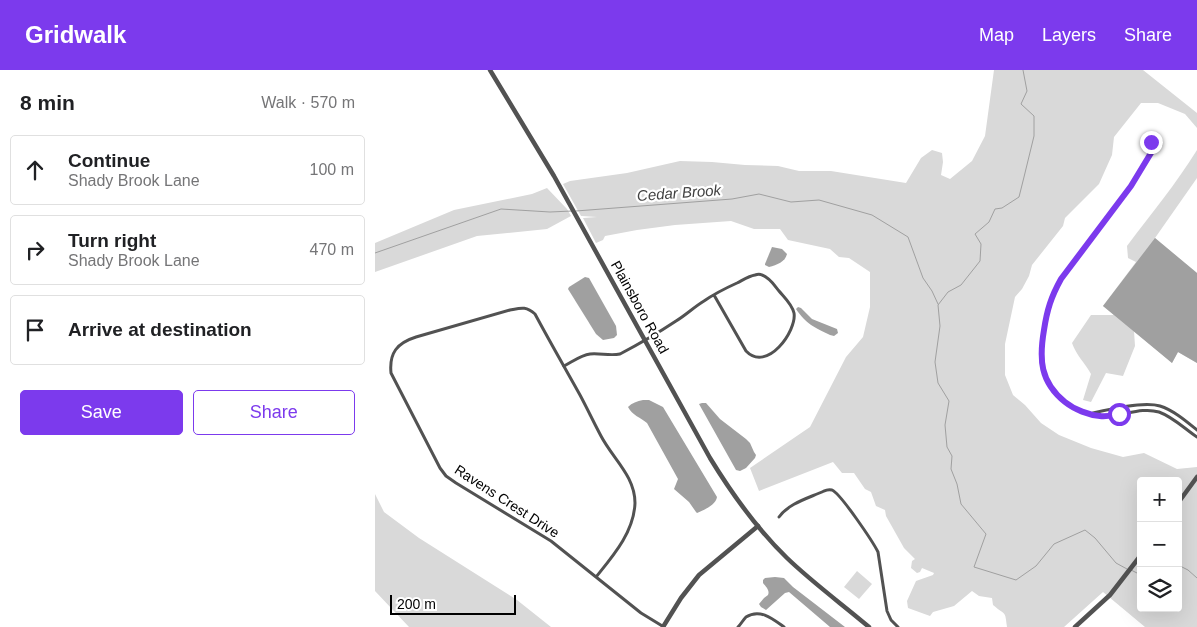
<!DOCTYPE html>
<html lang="en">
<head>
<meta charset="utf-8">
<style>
	:root { --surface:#fff; --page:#f2f2f2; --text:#202124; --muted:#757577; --line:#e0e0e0; --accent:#7c3aed }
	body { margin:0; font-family:Arial,sans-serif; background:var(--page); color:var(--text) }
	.controls { position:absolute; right:15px; bottom:15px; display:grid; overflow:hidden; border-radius:5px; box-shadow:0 5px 20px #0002 }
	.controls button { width:45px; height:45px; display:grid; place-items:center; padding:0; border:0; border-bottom:1px solid var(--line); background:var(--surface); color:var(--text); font:25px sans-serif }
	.scale { position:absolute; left:15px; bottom:12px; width:126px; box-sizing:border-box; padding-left:5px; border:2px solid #000; border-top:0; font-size:14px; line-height:18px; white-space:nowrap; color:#000; -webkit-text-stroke:4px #fff; paint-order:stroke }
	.stop { position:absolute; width:15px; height:15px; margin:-11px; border:4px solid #7c3aed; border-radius:50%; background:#fff }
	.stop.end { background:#7c3aed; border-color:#fff; box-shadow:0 1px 5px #0008 }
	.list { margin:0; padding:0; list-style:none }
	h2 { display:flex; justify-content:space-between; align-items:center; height:65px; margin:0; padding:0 20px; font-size:21px }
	h2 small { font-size:16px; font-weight:400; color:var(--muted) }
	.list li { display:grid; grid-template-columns:32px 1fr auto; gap:15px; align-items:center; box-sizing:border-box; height:70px; margin:0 10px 10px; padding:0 10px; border:1px solid var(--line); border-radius:5px }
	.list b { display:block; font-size:19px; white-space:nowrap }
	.list p { margin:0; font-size:16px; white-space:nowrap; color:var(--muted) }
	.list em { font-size:16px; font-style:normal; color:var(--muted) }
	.actions { display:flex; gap:10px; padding:15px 20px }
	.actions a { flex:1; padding:11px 0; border:1px solid var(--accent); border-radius:5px; text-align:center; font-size:18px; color:var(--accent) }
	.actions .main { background:var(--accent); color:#fff }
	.icon { flex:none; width:28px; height:28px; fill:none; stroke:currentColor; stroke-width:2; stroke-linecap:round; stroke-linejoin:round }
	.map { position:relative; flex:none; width:822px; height:557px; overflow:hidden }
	header { display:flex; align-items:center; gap:30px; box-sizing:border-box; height:70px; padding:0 25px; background:var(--accent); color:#fff }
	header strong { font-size:24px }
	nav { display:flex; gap:28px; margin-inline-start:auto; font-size:18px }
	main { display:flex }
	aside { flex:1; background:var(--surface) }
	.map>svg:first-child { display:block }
</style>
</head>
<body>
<header>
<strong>Gridwalk</strong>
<nav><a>Map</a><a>Layers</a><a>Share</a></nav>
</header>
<main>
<aside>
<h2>8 min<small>Walk · 570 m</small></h2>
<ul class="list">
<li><svg class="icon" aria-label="ahead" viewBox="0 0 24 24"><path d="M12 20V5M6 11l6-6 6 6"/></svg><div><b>Continue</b><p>Shady Brook Lane</p></div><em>100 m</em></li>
<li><svg class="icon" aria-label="right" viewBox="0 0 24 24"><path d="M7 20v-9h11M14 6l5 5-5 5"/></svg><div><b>Turn right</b><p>Shady Brook Lane</p></div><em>470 m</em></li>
<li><svg class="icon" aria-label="arrive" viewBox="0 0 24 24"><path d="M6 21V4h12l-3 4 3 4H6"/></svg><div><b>Arrive at destination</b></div></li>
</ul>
<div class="actions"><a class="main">Save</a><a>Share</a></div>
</aside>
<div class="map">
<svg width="822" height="557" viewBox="0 0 822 557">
	<rect width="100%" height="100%" fill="#fff"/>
	<g fill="#d9d9d9" fill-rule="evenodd">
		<path d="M619,0H768L822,43V58L810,44L783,33H766L739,67L737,85L724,114L690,148L688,156L657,195L654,206L647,219L640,227L630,274V305L638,325L650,335L666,353L684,365L716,378L748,387L769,383L802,399L822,397V557H770L728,522L689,557H632C630,540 631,546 618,535L617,528L604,526L597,521L579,536L558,542L555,546L533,538L532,531L541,511L558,505L559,503L547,498L545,502L542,503L536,498L537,491L540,489L529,478L511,446L510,440L501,436L496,422L490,419L479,403H467L458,392L384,421L375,398L435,357L471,287L488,267L495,237V202L474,188L464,187L455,179L413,170L405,159H379L356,151L300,155L262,160L230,166L228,170L221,173L208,148L222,147L206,146L188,114L195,111L252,103L305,91L337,92L370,95L403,96L424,101H456L531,113L546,88L557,80L567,83L568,92L566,105L575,109L597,91L610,66ZM766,411H803V538H766Z"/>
		<path d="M822,80V108L780,168L822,203V293L803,282L797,293L759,261L760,276L748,306L731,303L716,332L708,330L716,304C710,293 701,285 697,273L716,245H739L728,236L761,192L753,188L752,176C776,144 801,114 822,80Z"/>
		<path d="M172,118L192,139L196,146L172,159L102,166L0,202V173L79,140L157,124Z"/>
		<path d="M0,424L9,442L44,468L142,530L176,557H34L0,521Z"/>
		<path d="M482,501L497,514L484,529L469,517Z"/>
	</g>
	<g fill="#a0a0a0">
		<path d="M780,168L822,203V293L803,282L797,293L728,236Z"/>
		<path d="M397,177L407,179L412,184C410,192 402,195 394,197L390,195V194Z"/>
		<path d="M210,207L214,208L241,256L242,265L239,268L228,270L221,264L193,219L194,217Z"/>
		<path d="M423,237L426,238L437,249L462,259L463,263L459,266L455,265C439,257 431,254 421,239Z"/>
		<path d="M268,330H274L288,337L342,427C341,435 329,440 322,443L321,442L314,432L299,419L303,409L272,353C266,348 257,345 253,337C257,333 262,331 268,330Z"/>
		<path d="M327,333H331L345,349L371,369L375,373L379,382L381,385L380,388L371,398L365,401L361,400L324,334Z"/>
		<path d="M400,507L409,508L418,517L470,557H455L414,522L410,523L391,540L386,537L384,534L389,528L393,525C395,520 391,517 388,513V510L390,508Z"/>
	</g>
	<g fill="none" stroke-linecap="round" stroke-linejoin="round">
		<g stroke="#a0a0a0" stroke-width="1">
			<path d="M648,0L652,21L646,34L659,46V66L649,107L644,127L627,138L620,139L614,152L600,164L606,174L605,191L586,215L573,222L563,235L565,256L560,292L563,313L574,331L570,355L572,377L577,386L576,399L582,414L586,434L611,464L599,497L641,510L661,496L679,474L710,460L720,468L741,493L752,499"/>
			<path d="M201,141L357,129L384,124L416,132L444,130L497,145L533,167L548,208L557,221L563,234"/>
			<path d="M0,183L126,139L175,142L197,141"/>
			<path d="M803,495L813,500L822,508"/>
			<path d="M756,500L762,503L766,502"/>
		</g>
		<g stroke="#525252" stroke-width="3">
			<circle cx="781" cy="73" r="5.5"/>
			<path d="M779,78L756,116L686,209C683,215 679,220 677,226C672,237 671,248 669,259C668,268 665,277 666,286C668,318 692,341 724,346C744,349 764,336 784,342C798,347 810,359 822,367"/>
			<path d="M189,296C197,292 206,285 215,284C225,283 235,286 245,284C264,274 283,263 301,251C311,245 319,237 329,231C339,224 351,218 362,213C368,210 374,206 380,205C383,204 385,204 387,205C395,208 399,215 404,221C409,227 417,234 419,243C422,261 392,303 371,281L339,225"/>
			<path d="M718,343C735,339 769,331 785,336C798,340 811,351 822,360"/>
			<path d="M404,447C414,433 434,428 449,421C453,420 453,419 457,420C466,424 498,472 503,482L512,541L516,550L523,557"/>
			<path d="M221,507C238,486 259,462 260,433C260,406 238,389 226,366C219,353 212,338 205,325C190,298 175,272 160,244C151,236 146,238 135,240L41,267C22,273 14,283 16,303L65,398L71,406L81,413L176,471L266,543L289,557"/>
			<path d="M363,557C366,554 368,550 371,547C385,538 398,549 409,557"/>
		</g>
		<g stroke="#525252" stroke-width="4.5">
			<path d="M115,0L179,106L335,388C357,424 381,458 412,488C438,513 467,534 494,557"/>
			<path d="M803,433L822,407"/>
			<path d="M288,557L306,528L324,505L383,456"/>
			<path d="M700,557L735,525L766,485"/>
		</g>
	</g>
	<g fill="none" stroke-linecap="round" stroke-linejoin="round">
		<path stroke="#7c3aed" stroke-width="6" d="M744,344C738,345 732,347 725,346C714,345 700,340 690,332C665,312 664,289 669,260C672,240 676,227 686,209L756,116L779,78L776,76V72"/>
	</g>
	<g text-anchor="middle" stroke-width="4.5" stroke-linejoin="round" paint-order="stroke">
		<g font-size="14" fill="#000" stroke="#fff">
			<text transform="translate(265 237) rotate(61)" y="5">Plainsboro Road</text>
			<text transform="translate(132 431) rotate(33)" y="5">Ravens Crest Drive</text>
		</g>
		<g font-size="15" font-style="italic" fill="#414141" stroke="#fff">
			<text transform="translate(304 123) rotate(-4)" y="5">Cedar Brook</text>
		</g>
	</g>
</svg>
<div class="controls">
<button>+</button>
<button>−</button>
<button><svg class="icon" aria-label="layers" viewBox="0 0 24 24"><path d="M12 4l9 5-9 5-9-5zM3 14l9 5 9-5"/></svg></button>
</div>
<div class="scale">200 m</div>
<div class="stop" style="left:744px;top:344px"></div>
<div class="stop end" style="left:776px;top:72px"></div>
</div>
</main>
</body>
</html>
